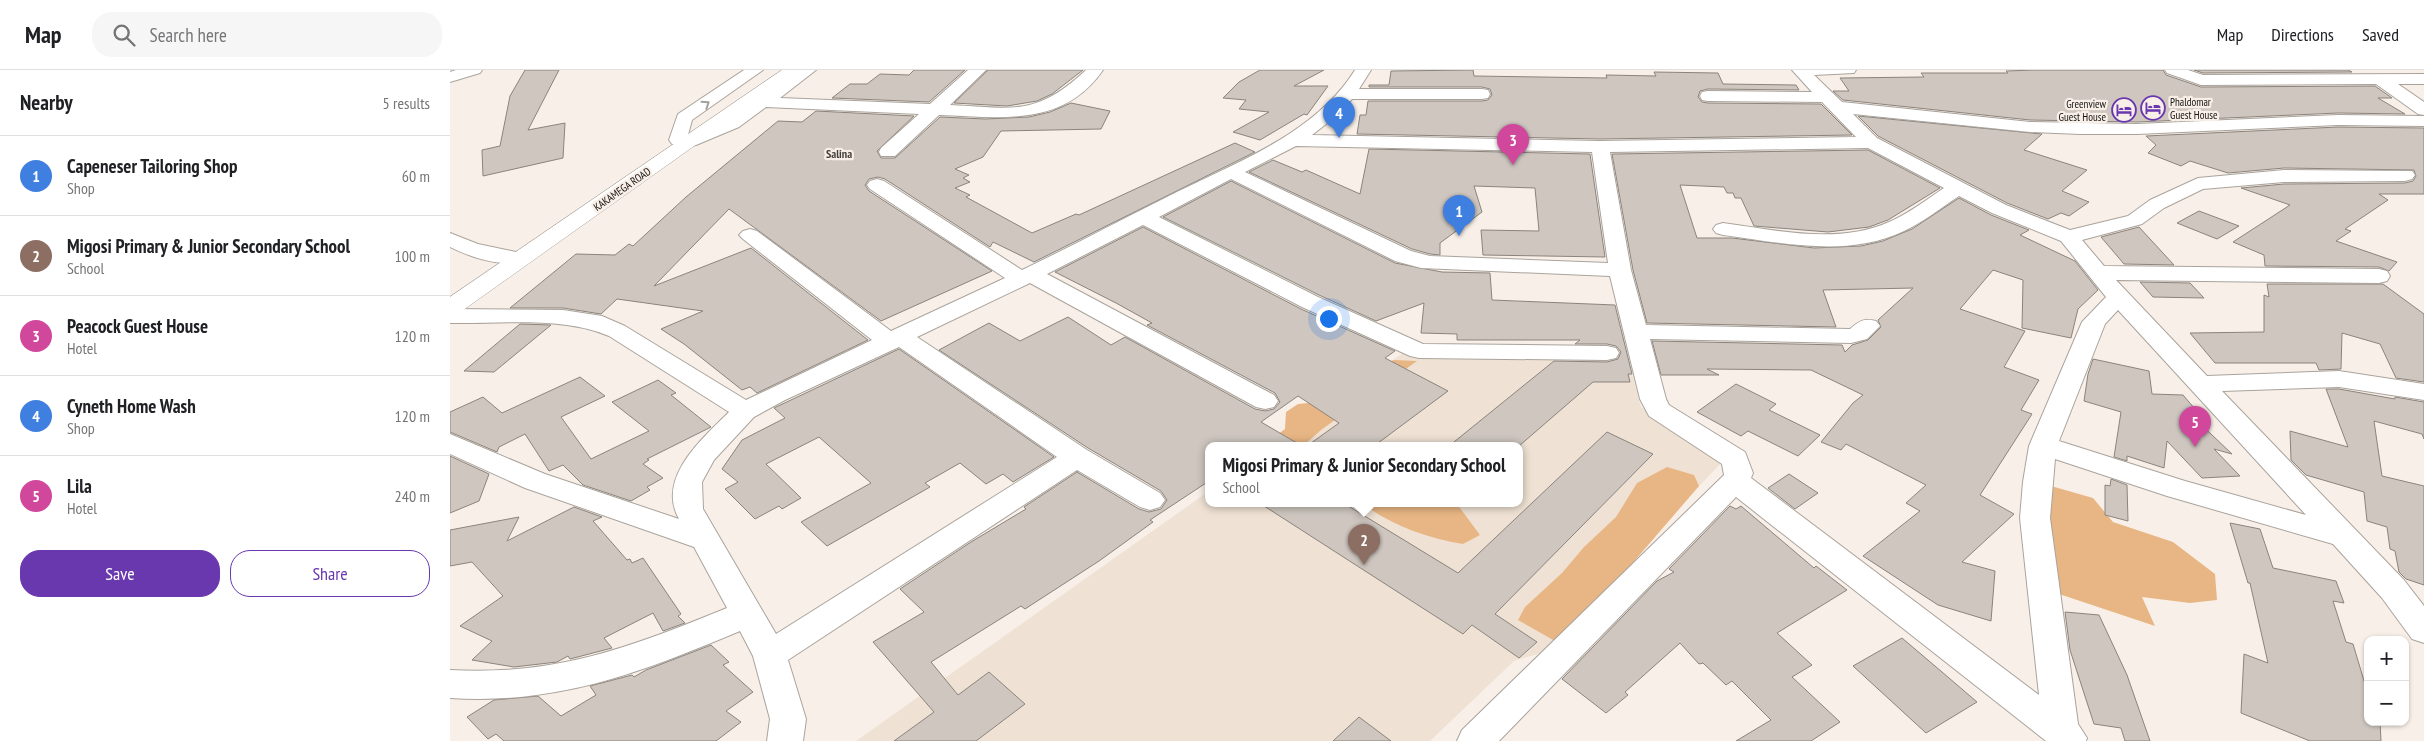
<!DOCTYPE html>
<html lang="en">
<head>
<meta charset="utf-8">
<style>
	:root { --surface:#fff; --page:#f6f6f6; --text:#202124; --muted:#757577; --line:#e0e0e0; --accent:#6937ae }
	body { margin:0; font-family:"PT Sans Narrow",sans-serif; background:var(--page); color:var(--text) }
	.controls { position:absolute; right:15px; bottom:15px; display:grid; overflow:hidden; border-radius:10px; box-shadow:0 1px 4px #0004 }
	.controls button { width:45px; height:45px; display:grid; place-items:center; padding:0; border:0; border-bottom:1px solid var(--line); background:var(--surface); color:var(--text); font:25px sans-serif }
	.you { position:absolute; left:878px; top:248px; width:18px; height:18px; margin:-12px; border:4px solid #fff; border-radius:50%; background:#1a73e8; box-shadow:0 0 0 8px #1a73e833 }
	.badge { display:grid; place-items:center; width:32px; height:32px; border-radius:50%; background:var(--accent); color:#fff; font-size:16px; font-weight:700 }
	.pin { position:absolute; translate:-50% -41px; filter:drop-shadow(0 1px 2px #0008) }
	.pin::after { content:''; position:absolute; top:26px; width:18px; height:15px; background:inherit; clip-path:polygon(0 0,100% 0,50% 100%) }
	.popup { position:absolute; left:755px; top:372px; width:318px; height:65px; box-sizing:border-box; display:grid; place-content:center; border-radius:10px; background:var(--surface); filter:drop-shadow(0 1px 4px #0005); font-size:16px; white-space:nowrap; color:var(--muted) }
	.popup b { font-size:19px; color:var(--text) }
	.popup::after { content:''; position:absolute; left:50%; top:100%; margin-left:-10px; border:10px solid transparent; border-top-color:var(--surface) }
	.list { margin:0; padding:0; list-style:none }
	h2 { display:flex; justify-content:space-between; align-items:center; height:65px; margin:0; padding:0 20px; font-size:21px }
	h2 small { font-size:16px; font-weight:400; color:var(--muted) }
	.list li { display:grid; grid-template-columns:32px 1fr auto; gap:15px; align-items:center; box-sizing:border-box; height:80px; padding:0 20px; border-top:1px solid var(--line) }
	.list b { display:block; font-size:19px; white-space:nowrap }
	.list p { margin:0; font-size:16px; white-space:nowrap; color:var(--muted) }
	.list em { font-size:16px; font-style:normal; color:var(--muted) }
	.actions { display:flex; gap:10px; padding:15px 20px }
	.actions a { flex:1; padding:11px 0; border:1px solid var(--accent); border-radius:20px; text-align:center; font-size:18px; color:var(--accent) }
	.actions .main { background:var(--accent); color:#fff }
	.icon { flex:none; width:28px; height:28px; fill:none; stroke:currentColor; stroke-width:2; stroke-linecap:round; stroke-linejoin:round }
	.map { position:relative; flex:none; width:1974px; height:671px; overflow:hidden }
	header { display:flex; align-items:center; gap:30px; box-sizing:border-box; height:70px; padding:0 25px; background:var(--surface); border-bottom:1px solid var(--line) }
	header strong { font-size:24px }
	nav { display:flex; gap:28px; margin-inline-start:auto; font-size:18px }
	.search { width:350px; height:45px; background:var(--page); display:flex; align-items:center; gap:12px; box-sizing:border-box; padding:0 18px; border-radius:20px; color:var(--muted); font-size:19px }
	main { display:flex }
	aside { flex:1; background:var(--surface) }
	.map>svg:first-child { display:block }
</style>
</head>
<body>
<header>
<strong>Map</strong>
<div class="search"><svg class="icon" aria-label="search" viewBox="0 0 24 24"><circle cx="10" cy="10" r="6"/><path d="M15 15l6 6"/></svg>Search here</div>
<nav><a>Map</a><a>Directions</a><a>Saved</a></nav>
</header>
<main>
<aside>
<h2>Nearby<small>5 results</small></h2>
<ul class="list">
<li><span class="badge" style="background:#3f7fe0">1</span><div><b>Capeneser Tailoring Shop</b><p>Shop</p></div><em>60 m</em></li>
<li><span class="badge" style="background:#8d6e63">2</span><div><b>Migosi Primary &amp; Junior Secondary School</b><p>School</p></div><em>100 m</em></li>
<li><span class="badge" style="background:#d1479c">3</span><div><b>Peacock Guest House</b><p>Hotel</p></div><em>120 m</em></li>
<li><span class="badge" style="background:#3f7fe0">4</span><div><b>Cyneth Home Wash</b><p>Shop</p></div><em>120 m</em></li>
<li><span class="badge" style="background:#d1479c">5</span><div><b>Lila</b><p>Hotel</p></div><em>240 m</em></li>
</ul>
<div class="actions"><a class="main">Save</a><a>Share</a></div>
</aside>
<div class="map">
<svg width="1974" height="671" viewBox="0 0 1974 671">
	<rect width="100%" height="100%" fill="#f8f0e8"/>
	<path fill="#efe2d4" d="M953,283L1177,284L1191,337L1274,390L1091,583L1064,591L980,671H406L759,421V434H1069V376H821Z"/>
	<g fill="#e8b684">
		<path d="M944,290L967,291L871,360L853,376H812L835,359L836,342L848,334L868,332L920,298Z"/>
		<path d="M1217,397L1244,405L1249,416L1112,575L1068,550L1075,537L1112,503L1134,477L1166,447L1187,413Z"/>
		<path d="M1587,412L1643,428L1663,452L1723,472L1765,504L1767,530L1740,533L1692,527L1705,556L1594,519Z"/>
		<path d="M913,434H1007L1030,465L1013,474C977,468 943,456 913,434Z"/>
	</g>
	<g fill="#cec6bf" stroke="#8b847d">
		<path d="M75,0H109L78,60L115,53L113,88L33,106L32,80L50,76L60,26Z"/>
		<path d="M464,0H515L479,32L382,28L400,14H417L430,4L459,5Z"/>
		<path d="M538,0H633L602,24L587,31L557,36L504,33Z"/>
		<path d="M810,0H874L844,16H878L857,45L854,44L810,70L783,62L819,42L789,39L796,30L773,28L789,12Z"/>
		<path d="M1023,0L1024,6L1157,8L1156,5L1206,6L1204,2L1268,3L1273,14L1346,15L1349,20L1258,19L1250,21L1248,27L1252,32L1258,33L1371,34L1402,65L1150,69L907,64L910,45H916L918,31H1032L1038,30L1042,25L1040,19L1032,17H919V15H939L941,1Z"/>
		<path d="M1585,0H1713L1716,5L1751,17L1925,16L1942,28H1928L1955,44L1888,43L1687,52L1580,50L1393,30L1383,21H1399L1390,8L1474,7L1471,3H1558L1556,1Z"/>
		<path d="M1744,0H1898L1902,2L1753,3Z"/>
		<path d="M621,33L660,41L651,59L551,61L533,87L505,99L519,105L513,108L520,112L505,118L520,125L516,127L582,163L626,144L629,145L785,73L805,82L584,192L543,172L540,177L435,109L428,107L419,109L415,115L419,121L542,201L431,251L279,139L204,216L301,178L418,270L307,323L300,317L292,320L234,274L211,259L253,241L167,229L151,244L113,238H60L126,184L165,185L179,174L183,176L236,127L328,51L352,52L366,41L464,46L427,81L431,88H445L490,47L535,49L579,47L600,42Z"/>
		<path d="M1408,46L1592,64L1574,80L1637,100L1612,121L1639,132L1619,146L1611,143L1598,149L1557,133L1428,66Z"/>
		<path d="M1888,57L1974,58V124H1929L1938,130L1895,159L1901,161L1886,171L1947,192L1939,201L1929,197L1815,196L1814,185L1783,172L1840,135L1791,118L1834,114L1955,113L1963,111L1966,106L1964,100L1834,98L1778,103L1740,91L1731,96L1698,83L1706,75L1696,66Z"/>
		<path d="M919,79L1140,84L1155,187L1033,185L1031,160L1089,161L1085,118L1024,116L1032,142L990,173V185L980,184L962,179L799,102L823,90L852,102L856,100L910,124Z"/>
		<path d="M1418,80L1490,118L1438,150L1419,157L1378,162L1304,156L1291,128H1285L1283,123H1277L1274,117L1230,115L1247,168H1282L1364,178L1411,176L1433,171L1462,159L1509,128L1541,145L1579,160L1570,165L1625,191L1648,220L1628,239L1621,268L1572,258L1573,210L1543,200L1510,239L1575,261L1554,297L1589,310L1571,340L1582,344L1530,425L1564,444L1512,492L1545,501L1541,551L1488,535L1413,486L1470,441L1456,433L1476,415L1396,374L1391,380L1371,372L1403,333L1413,325L1361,300L1257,299L1269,305H1211L1202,271L1392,275L1395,282L1402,275L1418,270L1431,257L1428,250L1463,218L1373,220L1386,257L1197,253L1183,200L1162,84Z"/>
		<path d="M781,111L945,193L992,202L1040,203L1042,230L1165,235L1182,304H1178L1180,312H1143L1069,376H999L1104,291L1157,292L1168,289L1171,282L1166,276L1157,274H1125L1130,270H1007V264L971,263L974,233L926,251L869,225L713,147Z"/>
		<path d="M1749,141L1789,156L1767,169L1727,153Z"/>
		<path d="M693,157L851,239L945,281L935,288L998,321L924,376H857L889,353L848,326L811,352L852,376H759V411L700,450L703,452L649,491L575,539L571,536L481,592L508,625L539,602L575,634L526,671H444L484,642L423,572L474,542L450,519L521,472L576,439L574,437L627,402L689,439L699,442L711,439L717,430L711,421L638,378L489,280L539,253L570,271L618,247L661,275L675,267L805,339L815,341L824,339L830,332L825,323L697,255L702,253L666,233L605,202Z"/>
		<path d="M1689,157L1724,195L1674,194L1651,167Z"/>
		<path d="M1690,212L1740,213L1754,228L1703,227Z"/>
		<path d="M1817,214H1933L1974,244V312L1946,308L1930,274L1892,263L1891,299L1869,300L1866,293H1765L1740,263L1814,262V225L1819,227Z"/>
		<path d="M70,254L101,255L44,302L14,301Z"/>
		<path d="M449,279L604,387L563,412L553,404L536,414L510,393L475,413L480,417L377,476L351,452L421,413L369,367L316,394L351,428L332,439L329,436L305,449L275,419L288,412L272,399L292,370L335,348L324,338Z"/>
		<path d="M1643,289L1699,301L1702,324L1733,325L1751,346H1742L1782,384L1764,379L1790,406L1752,408L1717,371L1714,398L1677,386V391L1664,387L1671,342L1634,331L1638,304Z"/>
		<path d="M130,307L155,326L111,347L141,389L199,361L162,332L208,310L226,323L221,325L261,357L197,389L199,390L193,394L213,408L197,417L200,420L181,431L133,415L113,395L99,401L75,364L49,377L47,382L0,362V342L33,327L52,343Z"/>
		<path d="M1286,314L1326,334L1319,340L1370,365L1348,386L1298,361L1291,366L1247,342Z"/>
		<path d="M1876,319H1889L1945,329V327L1974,332V369L1972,364L1924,351L1932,406L1974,416V515L1956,509L1949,502L1945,481L1940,479L1937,457L1917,451L1914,422L1856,405L1841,390L1840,361L1898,377Z"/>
		<path d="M1157,362L1203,384L1045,544L1087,572L1069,588L1022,555L1013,564L811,434H895L1008,503Z"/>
		<path d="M0,386L39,404L29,431L0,443Z"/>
		<path d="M1339,404L1368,423L1345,439L1318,418Z"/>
		<path d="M1661,409L1677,415L1678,451L1655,445V415L1660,416Z"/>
		<path d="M1280,436L1286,439L1291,436L1364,498L1366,496L1397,520L1327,563L1362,595L1342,607L1390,652L1361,671H1286L1321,650L1282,611L1276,615L1253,593L1249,594L1230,573L1175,622L1178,625L1156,643L1112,609L1207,511L1224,502L1219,499Z"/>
		<path d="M124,437L152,447L143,451L177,490L180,489L182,493L193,488L231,544L228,546L235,553L213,561L203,543L154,568L162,578L120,589L118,586L107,592L64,597L22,590L42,571L10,556L53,526L22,492L0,496V460L69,447L57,471Z"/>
		<path d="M1780,453L1810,459L1823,498L1886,511L1894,533L1883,531L1896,572L1903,574L1918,624V652H1930L1931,671H1860L1791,643L1794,584L1818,593L1800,513H1798Z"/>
		<path d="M1615,542L1649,545L1677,605L1700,671H1675L1671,658L1644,654L1620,580Z"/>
		<path d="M1452,568L1492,602L1527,632L1476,663L1403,596Z"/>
		<path d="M261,575L279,592L273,595L303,622L276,641L291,652L266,671H54L46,664L38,669L17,647L44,630L88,626L111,646L146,625L140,616L182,605L184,607L196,600Z"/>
		<path d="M909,647L941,671H883Z"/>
	</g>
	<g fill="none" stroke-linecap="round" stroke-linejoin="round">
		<g stroke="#aaa39c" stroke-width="2">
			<g id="minor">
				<path d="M6,0H32L30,3L0,12V2Z"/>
				<path d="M294,0H313L242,50L238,65L277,49L347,0H366L330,28L480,34L518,0H536L500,35C563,38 586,47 636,0H653C613,58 550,47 489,45L445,86H431L429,82L431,78L469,44L316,37L289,57L246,75L240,76L222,74L219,70L228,44Z"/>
				<path d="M905,0H921L909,19H1032L1038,20L1040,24L1038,28L1032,29H902L889,44L862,65L1150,71L1406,67L1372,32L1258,31L1252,30L1250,26L1252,22L1258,21L1362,22L1342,0H1406L1404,3L1364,5L1392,32L1580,52L1687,54L1888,45L1974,46V56L1888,55L1687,64H1630L1580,62L1403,44L1427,68L1556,135L1620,160L1678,146L1700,130L1748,108L1834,100L1962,101L1965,105L1962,109L1955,111L1834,112L1753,119L1714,138L1692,154L1632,170L1654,196L1929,199L1937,201L1940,206L1937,211L1929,213L1666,210L1757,306L1889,301L1974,314V330L1889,317L1772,321L1954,510L1974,536V573L1962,569L1932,528L1883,474L1717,426L1605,389L1600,448L1628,654L1637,668L1636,671H1596L1286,427L1049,671H1007L1012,660L1274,405L1272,394L1199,346L1190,329L1160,206L971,198L945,191L781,109L709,147L868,227L973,274L1157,276L1166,278L1169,283L1166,288L1157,290L969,288L960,286L852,237L693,155L597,204L824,325L828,331L824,337L815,339L806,337L580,213L467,267L637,380L710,423L715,430L710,437L700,440L690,437L627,400L338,590L356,649L353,671H317L320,649L303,586L290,561C192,602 108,635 0,628V600C106,606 181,577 277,538L244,477L75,418L0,384V364L95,404L229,449C206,408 252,369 279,342L159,266C112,246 50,254 0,253V239L113,240L152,246L175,256L296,330L422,270L293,169L289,165L293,161L300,159L307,161L441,261L555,208L420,119L417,115L420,111L427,109L434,111L572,200C620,177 667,152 715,128C781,94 864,66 905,0ZM846,76L1142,82L1158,193L980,186L961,181L795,102ZM1418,78L1494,118C1476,130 1458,144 1439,152C1388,175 1326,160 1273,153L1266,155L1263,159L1266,163L1273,165C1332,173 1398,188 1454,161C1473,152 1491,138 1509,126L1542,143L1611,171L1656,227L1632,252L1579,376L1573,412L1570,448L1589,625L1301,408L1303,403L1295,382L1219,335L1216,329L1200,269L1401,273L1417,269L1430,256L1426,251C1414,248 1409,251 1400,259L1196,255L1181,200L1160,82ZM1668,240L1856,445L1735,411L1609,371L1655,254ZM449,277L607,387L326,564L253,439L252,412L264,390L304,347L335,330Z"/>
				<path d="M1715,0H1738L1753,5L1974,4V14H1948L1974,32V45L1968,44L1926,14L1751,15L1717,3Z"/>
				<path d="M0,163L28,174L66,182L69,187L66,192C46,196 18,186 0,177Z"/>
			</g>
		</g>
		<g stroke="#aaa39c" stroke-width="1">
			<path id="highway" d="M332,0H351L9,243L0,245V227Z"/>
		</g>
		<use href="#minor" fill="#fff" fill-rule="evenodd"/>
		<use href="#highway" fill="#fff" fill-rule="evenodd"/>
	</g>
	<defs><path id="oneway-chevron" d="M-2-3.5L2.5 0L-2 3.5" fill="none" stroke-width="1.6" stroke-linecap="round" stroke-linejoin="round" transform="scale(1.25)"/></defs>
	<use stroke="#a1a09f" href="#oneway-chevron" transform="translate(256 34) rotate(-34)"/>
	<defs>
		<g id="hotel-ring" transform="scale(1.25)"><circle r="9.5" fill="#f8f0e8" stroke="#6937ae" stroke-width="1.5"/><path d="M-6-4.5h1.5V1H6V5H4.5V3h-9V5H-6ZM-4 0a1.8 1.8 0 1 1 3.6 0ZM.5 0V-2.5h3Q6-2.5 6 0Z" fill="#6937ae"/></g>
	</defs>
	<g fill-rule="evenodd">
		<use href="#hotel-ring" x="1703" y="38"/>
		<use href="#hotel-ring" x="1674" y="40"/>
	</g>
	<g text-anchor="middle" stroke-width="4.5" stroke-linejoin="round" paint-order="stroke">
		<g font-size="11" fill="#151210" stroke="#f8f0e8" text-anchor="start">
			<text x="1720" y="36">Phaldomar<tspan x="1720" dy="13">Guest House</tspan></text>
			<text x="1656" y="38" text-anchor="end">Greenview<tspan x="1656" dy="13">Guest House</tspan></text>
		</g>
		<g font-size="11" fill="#151210" stroke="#f8f0e8">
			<text transform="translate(172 119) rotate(-35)" y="4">KAKAMEGA ROAD</text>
		</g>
		<g font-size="12" font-weight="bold" fill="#453f39" stroke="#f8f0e8">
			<text x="389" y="88">Salina</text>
		</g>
	</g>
</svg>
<div class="controls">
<button>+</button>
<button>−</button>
</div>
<div class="you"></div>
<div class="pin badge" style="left:1009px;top:166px;background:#3f7fe0">1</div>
<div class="pin badge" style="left:914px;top:495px;background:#8d6e63">2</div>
<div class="popup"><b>Migosi Primary &amp; Junior Secondary School</b>School</div>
<div class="pin badge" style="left:1063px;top:95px;background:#d1479c">3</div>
<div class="pin badge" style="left:889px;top:68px;background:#3f7fe0">4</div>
<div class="pin badge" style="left:1745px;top:377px;background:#d1479c">5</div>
</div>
</main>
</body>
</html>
